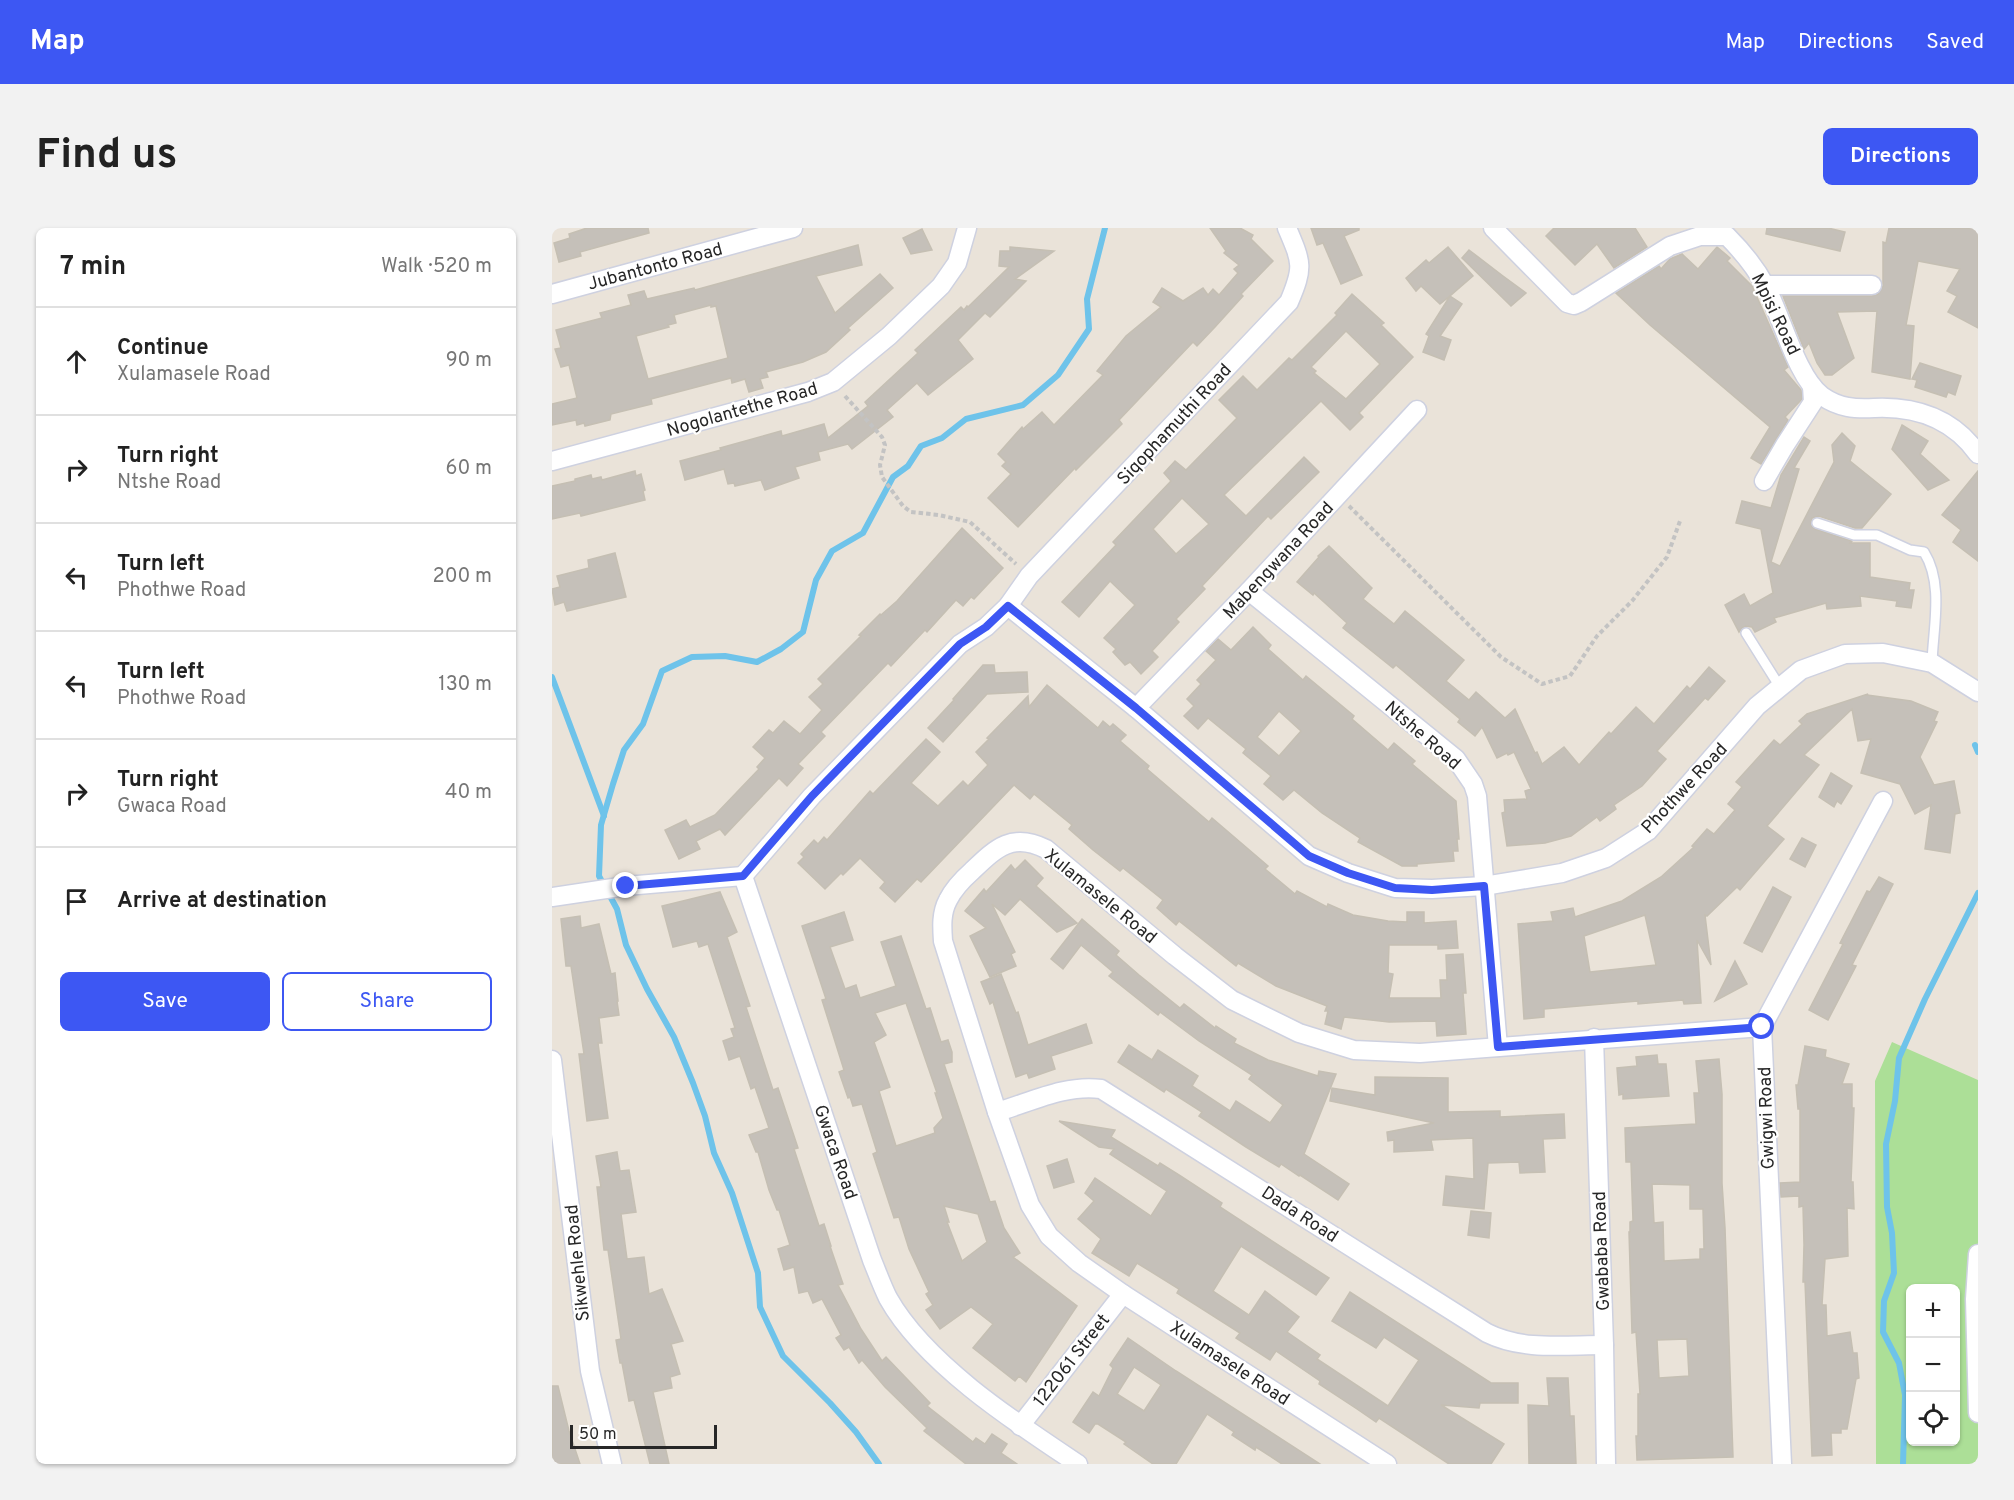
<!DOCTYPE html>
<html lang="en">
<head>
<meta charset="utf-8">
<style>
	:root { --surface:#fff; --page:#f2f2f2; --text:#222; --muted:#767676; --line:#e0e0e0; --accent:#3d57f3 }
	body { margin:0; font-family:Overpass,sans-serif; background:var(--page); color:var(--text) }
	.controls { position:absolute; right:18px; bottom:18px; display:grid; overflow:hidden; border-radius:9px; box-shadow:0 2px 4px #0004 }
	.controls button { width:54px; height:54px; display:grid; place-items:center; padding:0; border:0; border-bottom:2px solid var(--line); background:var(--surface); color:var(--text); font:30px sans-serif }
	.scale { position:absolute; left:18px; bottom:15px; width:147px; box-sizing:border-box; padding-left:6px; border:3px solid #272727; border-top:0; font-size:16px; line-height:21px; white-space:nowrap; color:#272727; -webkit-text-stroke:4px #fff; paint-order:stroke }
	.stop { position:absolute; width:18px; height:18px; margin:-14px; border:4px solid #3d57f3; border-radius:50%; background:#fff }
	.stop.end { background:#3d57f3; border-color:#fff; box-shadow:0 2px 6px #0008 }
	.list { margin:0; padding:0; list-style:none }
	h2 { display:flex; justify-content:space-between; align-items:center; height:78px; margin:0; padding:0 24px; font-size:26px }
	h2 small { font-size:20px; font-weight:400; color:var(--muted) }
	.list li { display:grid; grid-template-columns:39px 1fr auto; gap:18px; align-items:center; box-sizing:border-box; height:108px; padding:0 24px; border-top:2px solid var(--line) }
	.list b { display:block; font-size:22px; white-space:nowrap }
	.list p { margin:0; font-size:20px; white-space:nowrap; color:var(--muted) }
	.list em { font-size:20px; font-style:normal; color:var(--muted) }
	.actions { display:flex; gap:12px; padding:18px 24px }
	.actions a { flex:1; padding:14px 0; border:2px solid var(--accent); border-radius:9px; text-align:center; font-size:21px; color:var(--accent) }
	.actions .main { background:var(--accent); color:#fff }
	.icon { flex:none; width:33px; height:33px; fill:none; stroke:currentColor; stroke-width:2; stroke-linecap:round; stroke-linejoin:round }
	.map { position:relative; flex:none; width:1426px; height:1236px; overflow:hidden; border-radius:9px }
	header { display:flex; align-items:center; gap:36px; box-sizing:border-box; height:84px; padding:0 30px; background:var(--accent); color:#fff }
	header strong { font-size:28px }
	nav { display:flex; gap:33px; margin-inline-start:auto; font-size:21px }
	.intro { display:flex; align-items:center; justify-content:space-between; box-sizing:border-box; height:144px; padding:0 36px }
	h1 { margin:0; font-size:42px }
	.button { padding:15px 27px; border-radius:9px; background:var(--accent); color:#fff; font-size:21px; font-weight:700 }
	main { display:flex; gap:36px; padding:0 36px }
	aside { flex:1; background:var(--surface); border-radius:9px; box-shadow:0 2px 4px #0004 }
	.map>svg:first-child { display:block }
</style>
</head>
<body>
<header>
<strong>Map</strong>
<nav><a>Map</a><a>Directions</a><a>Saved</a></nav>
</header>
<div class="intro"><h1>Find us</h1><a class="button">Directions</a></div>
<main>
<aside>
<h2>7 min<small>Walk · 520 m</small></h2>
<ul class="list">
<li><svg class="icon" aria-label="ahead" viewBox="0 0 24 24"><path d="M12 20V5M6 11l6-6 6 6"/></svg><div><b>Continue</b><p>Xulamasele Road</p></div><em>90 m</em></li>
<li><svg class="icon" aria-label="right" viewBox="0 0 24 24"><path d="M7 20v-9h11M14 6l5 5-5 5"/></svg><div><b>Turn right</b><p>Ntshe Road</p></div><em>60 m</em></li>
<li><svg class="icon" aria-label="left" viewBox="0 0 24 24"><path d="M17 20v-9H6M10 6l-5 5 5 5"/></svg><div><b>Turn left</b><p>Phothwe Road</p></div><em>200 m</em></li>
<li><svg class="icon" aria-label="left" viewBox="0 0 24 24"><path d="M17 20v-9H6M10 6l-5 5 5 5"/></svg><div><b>Turn left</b><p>Phothwe Road</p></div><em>130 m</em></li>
<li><svg class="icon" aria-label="right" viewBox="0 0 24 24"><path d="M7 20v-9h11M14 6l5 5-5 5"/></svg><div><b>Turn right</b><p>Gwaca Road</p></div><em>40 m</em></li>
<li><svg class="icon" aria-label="arrive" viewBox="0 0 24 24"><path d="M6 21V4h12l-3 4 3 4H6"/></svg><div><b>Arrive at destination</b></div></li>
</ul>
<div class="actions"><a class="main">Save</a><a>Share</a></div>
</aside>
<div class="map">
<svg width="1426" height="1236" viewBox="0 0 1426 1236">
	<rect width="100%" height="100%" fill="#eae3d9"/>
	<path fill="#acdf97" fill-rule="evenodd" d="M1340,814L1426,852V1236H1324L1323,853ZM1358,1060H1404V1214H1358Z"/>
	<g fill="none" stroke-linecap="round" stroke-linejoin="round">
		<g stroke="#6ec3ea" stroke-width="6">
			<path d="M0,449L52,588"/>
			<path d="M1423,517L1426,524"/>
			<path d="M327,1236L304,1204L278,1175L231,1128L208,1079L206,1045L180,965L162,925L153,888L141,855L122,809L95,761L74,717L65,681L47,648L49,597L61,556L72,522L91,496L110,443L140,429L173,428L205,434L229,421L251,404L264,352L280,323L311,305L341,249L356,238L369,218L390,210L414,191L471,177L506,147L537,101L535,71L553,0"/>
			<path d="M1351,1236L1353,1167L1347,1135L1331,1104L1332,1073L1342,1045L1340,1005L1335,979L1334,916L1343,873L1347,830L1373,771L1426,665"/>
		</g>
	</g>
	<g fill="#c5c0b9" stroke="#c5bfb3" stroke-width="1.5" fill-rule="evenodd">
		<path d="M35,0H96L97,5L28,24L29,28L7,34L2,15L18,10L17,6Z"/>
		<path d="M658,0H688L701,7L699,11L721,33L689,66L691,68L663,99L645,118L641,114L567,192L570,196L524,242L523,240L466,299L436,270L459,246L450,238L454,234L446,226L470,199L471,201L490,184L502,197L551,147L545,143L574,108L609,79L601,74L610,60L631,73L651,60L656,67L661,61L667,67L686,45L682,41L687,37L672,25L674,23Z"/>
		<path d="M759,0H807V2L792,8L810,47L789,56L771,15L765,17Z"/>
		<path d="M1002,0H1083L1095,19L1062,40L1045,16L1023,37L994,8Z"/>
		<path d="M1215,0H1276L1293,4L1288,23L1214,6Z"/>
		<path d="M1337,0H1426V100L1396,84L1405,68L1395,63L1408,41L1366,33L1354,97L1362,98L1358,151L1320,144L1325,83L1285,84L1302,130L1280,147H1273L1265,135L1257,115L1252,121L1231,68H1320L1326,66L1331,58V14L1334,15Z"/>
		<path d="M370,1L380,22L359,26L351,10Z"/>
		<path d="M306,17L310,37L264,48L283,85L328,46L341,60L296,100L298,102L274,124L251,134L214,144L216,149L208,151L211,160L197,164L193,151L180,155L179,150L99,171L100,176L59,186L58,192L33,198L32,195L25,197L24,192L0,197V176L25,170L17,137L9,139L3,121L9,120L4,102L50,90L48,85L79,77L76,67L92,63L95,71L142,60L143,62ZM159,77V79L164,78L176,130L96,151L84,108L117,99L116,97L124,95L122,87Z"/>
		<path d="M458,19L502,23L463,51L474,53L438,89L433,85L406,112L421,131L376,167L365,155L335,182L341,189L300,221L296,216L266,224L268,232L243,239L247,250L213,262L209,252L183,258L182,255L176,256L172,241L133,252L128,233L169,222L168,220L229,203L230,208L272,196L276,210L316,178L313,174L366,125L363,122L409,79L412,82L415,78L416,79L457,39L447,38L448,23H458Z"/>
		<path d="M896,19L921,48L898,68L910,76L888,108L899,112L892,132L871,124L877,108L874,106L898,68L888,76L869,58L864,63L854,50L874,32L877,35Z"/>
		<path d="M1165,19L1178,30L1175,33L1200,58L1236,139L1232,142L1249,162L1250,171L1233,189L1236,192L1209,236L1199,230L1218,199L1098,97L1064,65L1107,38L1109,41L1118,31L1130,26L1146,41Z"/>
		<path d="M917,22L951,48L974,65L959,78L910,30Z"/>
		<path d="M800,66L832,95L829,97L861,129L807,185L811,189L798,202L769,173L672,267L694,288L752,229L767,244L719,291L716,288L650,358L653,361L624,391L627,394L600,423L606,429L589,446L578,434L573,437L561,424L564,421L552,410L583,377L558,353L527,389L510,374L564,317L561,314L619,253L612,245L623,233L634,242L685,190L667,172L691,148L705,162L737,130L740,132L785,87L783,85ZM794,103L828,136L794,171L762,145L764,143L759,139ZM630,270L657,296L624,326L601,301Z"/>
		<path d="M1368,135L1409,148L1403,167L1396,164L1394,169L1363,159L1365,152L1360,151Z"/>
		<path d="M1350,197L1376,213L1368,226L1397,252L1376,262L1340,221Z"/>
		<path d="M1290,205L1303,218L1298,233L1339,266L1310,300H1303L1267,288L1260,290L1259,297L1263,301L1300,313L1298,315H1318V349L1358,355L1357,362H1362L1359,380L1344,378L1345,373L1308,368L1309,378L1275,381L1274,375L1222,390L1224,394L1203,404L1200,399L1194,398L1190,400L1187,404L1173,377L1192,366L1198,378L1221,365L1209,301L1184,295L1190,273L1219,280L1229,247L1252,209L1258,213L1242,240L1247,241L1219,334L1228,338L1282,234L1280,217Z"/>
		<path d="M83,243L84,248L89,246L93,262L91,263L93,272L29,288L28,285L0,291V258L23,253V251L39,247L40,251L49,249L50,252Z"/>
		<path d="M1426,243V333L1401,314L1409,302L1390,287Z"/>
		<path d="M410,300L451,340L422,371L419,369L411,378L404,372L375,404L373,402L339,438L336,435L269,504L273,508L246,536L251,540L235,558L227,550L173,607L168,601L144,613L148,621L127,631L113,602L134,592L138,599L163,587L207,541L205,539L213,530L201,519L217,502L221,505L232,493L248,506L270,482L257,469L271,456L266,451L309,408L307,407L328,386L329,387L345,373Z"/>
		<path d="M777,318L820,360L811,371L842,396L853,383L912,432L894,453L917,472L924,464L953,490L963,481L983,525L985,524L990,536L1012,519L1027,537L1057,504L1059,506L1084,479L1102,496L1135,458L1138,461L1157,439L1173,453L1156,472L1153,470L1105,523L1114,531L1090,558L1062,577L1064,581L1048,593L1045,589L1019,608L993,615L955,618L950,585L953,584L952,572L975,571L973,563L979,561L962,524L956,527L955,525L945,530L930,499L923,508L906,494L908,491L844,437L841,440L791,400L795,395L762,365L761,367L745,354L767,329L766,328Z"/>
		<path d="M63,325L74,369L15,383L12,374L3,377L0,361L8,359L5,348L37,340L36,332Z"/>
		<path d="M701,399L719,417L716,421L751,452L754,448L802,488L800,491L836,522L842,515L863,533L860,536L904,573L907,611H905L906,623H901L902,633L865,636V638H850L806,614L808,610L770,585L742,562L731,572L712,556L719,548L691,525L694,521L656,490L646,501L632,488L642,478L635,471L649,456L645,452L664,432L654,423L666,411L679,422ZM727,483L749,503L727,528L705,509Z"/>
		<path d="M431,437H442L443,445L475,444L476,464L435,466L391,514L376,500L402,472L401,471Z"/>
		<path d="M495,457L546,500L551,493L558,499L561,496L574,507L568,513L597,538L595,541L657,594L660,590L716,638L713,641L743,666L745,663L775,679L776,676L801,687L836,693L855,694V684H872V695L904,693L906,720L886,721V717H837L836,745L841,746L837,770H889L888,752H895L894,727L911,726L914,765H911L914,806L885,808L884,793L837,794L792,789L789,801L773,796L776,783H773L775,778L724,758L686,735L684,738L627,693L624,697L605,680L611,672L571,640L568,643L541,622L517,601L520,597L482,566L478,571L462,557L369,654L365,651L343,674L328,660L333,654L308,630L291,647L289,645L273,661L246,635L252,629L249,626L262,612L266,616L272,609L275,612L318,563L321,566L374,511L388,524L359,555L386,578L411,553L416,558L436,537L424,524L437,511L435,510L476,468L477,479Z"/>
		<path d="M1316,466L1315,467L1359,473L1386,484L1382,493L1385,494L1368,529L1382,557L1402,553L1408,585L1403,586L1398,625L1373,621L1379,577L1363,586L1348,556L1309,545L1319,511L1306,513L1300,481L1252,527L1267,537L1215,598L1232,611L1188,662L1185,659L1155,688L1153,687L1159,737L1145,712L1149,775L1132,776L1131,772L1086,776V773L992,781V789L972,791L966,696L1001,693L999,684L1021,680L1023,689L1070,673L1109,649L1142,619L1140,618L1155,601L1162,606L1183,582L1176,576L1190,559L1184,554L1222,512L1228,517L1250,496L1247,493L1255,486ZM1093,687L1104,737L1038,744L1032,708Z"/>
		<path d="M1279,545L1300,558L1289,576L1285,573L1282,579L1267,569Z"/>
		<path d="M1250,610L1264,617L1253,639L1238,631Z"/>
		<path d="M473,632L491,650L484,658L525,695L505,704L468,671L453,687L440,676L463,724L459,726L464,738L438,749L418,708L434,700L413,683L432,661L434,664L459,637L463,642Z"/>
		<path d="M1327,649L1341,656L1300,737L1304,738L1276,792L1257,782L1291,716L1288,715L1315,663L1318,664Z"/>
		<path d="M1221,659L1239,669L1210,724L1192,715Z"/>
		<path d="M168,664L185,704L175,709L198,778L194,779L209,825L221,862L226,860L246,920L242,921L267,998L272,996L279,1018H278L291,1056L286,1057L309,1101L330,1133L334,1129L378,1175L375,1178L421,1214L424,1210L433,1216L440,1206L455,1216L449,1225L465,1236H414L372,1203L375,1200L333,1159L310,1132L307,1135L297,1119L292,1122L284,1110L289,1107L270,1071L261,1075L256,1063L247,1065L242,1039L232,1042L226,1021L238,1017L227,982H225L217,962L206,924H204L197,907L217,900L203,859L199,861L188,828L177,832L171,813L182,809L179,801L183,800L156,716L147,719L145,713L121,719L110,678Z"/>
		<path d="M292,684L301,712L278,719L293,761L304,757L308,770L344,758L329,714L349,708L374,781L378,780L389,814L396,812L400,824V834L392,836L438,974L443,973L452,1000L468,1025L461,1029L525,1078L474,1154L467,1148L463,1153L421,1120L441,1096L419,1079L388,1101L374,1082L381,1077L374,1066L377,1064L357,1021L347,989L342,990L321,926L325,924L310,876L301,878L298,869L296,870L287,844L292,842L270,772L274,771L250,698ZM354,775L385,865H383L391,890L382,900L383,905L344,918L327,863L338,859L322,814L334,807L323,785ZM392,978L426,986L435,1014L410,1033L395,994H397Z"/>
		<path d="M28,688L29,700L47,696L59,746L63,745L66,773H65L67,787L47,790L50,815H46L56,890L35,893L27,826H32L19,738H14L9,691Z"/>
		<path d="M530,691L567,723L564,727L587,747L628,780L632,776L663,800L664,798L684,811L682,815L716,832L766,848L767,843L784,846L752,926L797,956L786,972L748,947L747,948L729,936L727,939L694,919L647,888L650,884L614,861L612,864L566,834L577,817L600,832L606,822L646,848L640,858L678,883L684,873L718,895L731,877L697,851L700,847L647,813L608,784L606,787L557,748L561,744L529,717L511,741L499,731Z"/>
		<path d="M1183,733L1195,756L1163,773Z"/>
		<path d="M449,746L464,785L466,784L476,817L534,796L540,815L499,828L503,841L477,850L475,845L464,849L441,774L438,776L429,754Z"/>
		<path d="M1253,818L1274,822L1273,829L1297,836L1290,856H1300V880H1302L1299,954H1301L1302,981L1295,980L1296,1028L1273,1031L1270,1077H1274L1275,1108L1298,1104L1301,1125H1305L1307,1150L1304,1151L1295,1201H1289V1205H1279L1280,1227L1260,1228L1253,1054H1251L1252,1017L1251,978L1247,979V968L1229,969L1228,955L1248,954V881H1246L1244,857H1246Z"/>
		<path d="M1105,827L1106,836H1114L1117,868L1071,871V866L1067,867L1065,840L1085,838L1084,829Z"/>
		<path d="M1167,831L1170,866V955L1173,1000L1181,1229L1085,1232L1084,1208H1086V1166H1088L1084,1104L1080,1105L1077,1004H1078V994L1081,993L1079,934H1074L1073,900L1144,896L1142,865H1147L1144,833ZM1100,956L1138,957V981H1151L1152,1021H1148V1031L1112,1033L1111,994L1102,995ZM1135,1111L1137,1148L1107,1150L1105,1112Z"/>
		<path d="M823,849L896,850V884L948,883V889L1012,886L1013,910L991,911L993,944L968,945L967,934L936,935L932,981L891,977L894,948L922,951L921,910L879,912L881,922L842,924V912L836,913L835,904L882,895L778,873L780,860L823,867Z"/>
		<path d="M507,893L563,902L559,909L606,938L608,935L627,947L670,975L668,979L777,1050L764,1067L689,1018L661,1063L697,1087L713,1063L747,1089L735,1104L768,1127L765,1131L836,1178L867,1132L832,1109L824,1120L780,1093L798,1064L939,1155H966V1175H928L927,1180L889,1177L952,1216L939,1236H897L827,1190L824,1194L805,1181L767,1156L768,1153L724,1123L718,1132L684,1110L688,1105L625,1065L627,1061L585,1035L577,1048L540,1025L549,1011L526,991L542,973L533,965L543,950L599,988L615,963L558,926L562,921L547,919Z"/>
		<path d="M65,924L68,943L77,942L84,984L69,986L75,1031L92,1029L97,1066L110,1061L131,1113L119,1116L128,1146L118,1149L120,1160L101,1164L117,1236H98L82,1172L77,1173L70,1135H68L64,1112L69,1111L56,1022H52L45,959H49L44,928Z"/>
		<path d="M515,931L522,954L502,960L495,938Z"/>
		<path d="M919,983L939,985L937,1010L916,1007Z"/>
		<path d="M576,1110L624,1143L768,1236H730L704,1219L703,1222L680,1207L682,1204L655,1186L624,1236H601L572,1216L574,1214L546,1196H543L537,1205L521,1194L541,1164L547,1168L561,1140L558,1137ZM582,1139L609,1157L592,1183L565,1166Z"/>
		<path d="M995,1150H1016L1018,1188H1022L1024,1236H977L976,1177L997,1178Z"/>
		<path d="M0,1158H6L17,1203L28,1236H0Z"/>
	</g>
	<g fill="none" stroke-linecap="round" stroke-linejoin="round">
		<g stroke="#ced1e0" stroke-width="12">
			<g id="service">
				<path d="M1265,295L1302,307H1325L1358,322L1372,324C1392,356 1381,400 1380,435"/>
				<path d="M1194,405L1228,459"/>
			</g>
		</g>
		<g stroke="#ced1e0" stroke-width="21">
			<g id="minor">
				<path d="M941,0L1015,75L1022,77L1029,74L1118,18L1148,8H1175C1190,23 1204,40 1214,59C1229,87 1245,150 1270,168C1287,180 1303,181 1322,180C1365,178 1401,191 1426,226"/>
				<path d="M1214,57H1320"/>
				<path d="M0,66L241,0"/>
				<path d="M0,233L256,164L281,154L337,108L389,58L405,35L415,0"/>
				<path d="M1212,253L1233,217L1261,174L1260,158"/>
				<path d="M697,363L904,531L921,556L925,568L946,819"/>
				<path d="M456,378L477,348L737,74C752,39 750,35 735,0"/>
				<path d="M584,480L697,363L865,182"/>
				<path d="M191,648L260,568L408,416L434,399L456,378L584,480L757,628L796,645L843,660L880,661L932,658L1010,645L1054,630L1096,603L1205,478L1249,442L1293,426L1331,425L1380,435L1426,464"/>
				<path d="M191,648L320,1032C325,1044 330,1058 336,1070C373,1136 464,1195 526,1236"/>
				<path d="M0,669L74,658L191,648"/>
				<path d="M1042,810L1052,1117L1054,1236"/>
				<path d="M0,832L38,1143L60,1236"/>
				<path d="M445,884C479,874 514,856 549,861L935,1105C971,1123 1013,1117 1052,1117"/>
				<path d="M1426,1026L1423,1071L1426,1185"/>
				<path d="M468,1198L571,1066"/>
				<path d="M835,1236L571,1066L527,1035L497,1008L478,977L445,884L391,713C390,699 389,685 396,672C402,660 411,651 420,643C444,620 460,604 494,621L623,728L680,772L747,805L802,822L868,825L1210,799"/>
				<path d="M1230,1236L1210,799L1331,573"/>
			</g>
		</g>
		<g stroke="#c3c3c3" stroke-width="4" stroke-dasharray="4.5 3" stroke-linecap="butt">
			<path d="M293,168L330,209L333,217L328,237L330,249L351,278L359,284L387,287L418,294L464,336"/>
			<path d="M797,278L949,429L990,456L1018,448L1045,408L1080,373L1115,329L1128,293"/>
		</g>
		<use href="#service" stroke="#fff" stroke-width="9"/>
		<use href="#minor" stroke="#fff" stroke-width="18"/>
	</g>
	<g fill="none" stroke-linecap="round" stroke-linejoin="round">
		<path stroke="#3d57f3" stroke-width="8" d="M74,658L191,648L260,568L408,416L434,399L456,378L584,480L757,628L796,645L843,660L880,662L932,658L946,819L1210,799"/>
	</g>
	<g text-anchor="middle" stroke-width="4.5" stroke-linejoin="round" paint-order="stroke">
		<g font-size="18" fill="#272727" stroke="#fff">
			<text transform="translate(103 38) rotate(-15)" y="6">Jubantonto Road</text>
			<text transform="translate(1224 86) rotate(64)" y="6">Mpisi Road</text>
			<text transform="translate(190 181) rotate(-16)" y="6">Nogolantethe Road</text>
			<text transform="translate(622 196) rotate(-47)" y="6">Siqophamuthi Road</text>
			<text transform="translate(726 332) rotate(-47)" y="6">Mabengwana Road</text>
			<text transform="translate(871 507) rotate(41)" y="6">Ntshe Road</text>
			<text transform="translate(1132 560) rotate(-47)" y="6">Phothwe Road</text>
			<text transform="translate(549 668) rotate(39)" y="6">Xulamasele Road</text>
			<text transform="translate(1214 890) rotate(-92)" y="6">Gwigwi Road</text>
			<text transform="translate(284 924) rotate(71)" y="6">Gwaca Road</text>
			<text transform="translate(748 986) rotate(33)" y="6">Dada Road</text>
			<text transform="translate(1049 1023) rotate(-92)" y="6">Gwababa Road</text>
			<text transform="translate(25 1035) rotate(-96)" y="6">Sikwehle Road</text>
			<text transform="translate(519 1132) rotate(-52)" y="6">122061 Street</text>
			<text transform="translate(678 1135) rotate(33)" y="6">Xulamasele Road</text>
		</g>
	</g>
</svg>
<div class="controls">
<button>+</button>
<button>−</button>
<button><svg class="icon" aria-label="locate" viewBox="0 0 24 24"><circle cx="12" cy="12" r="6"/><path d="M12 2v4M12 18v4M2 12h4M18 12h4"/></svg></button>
</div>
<div class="scale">50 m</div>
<div class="stop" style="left:1210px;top:799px"></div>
<div class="stop end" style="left:74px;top:658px"></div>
</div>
</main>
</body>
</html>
